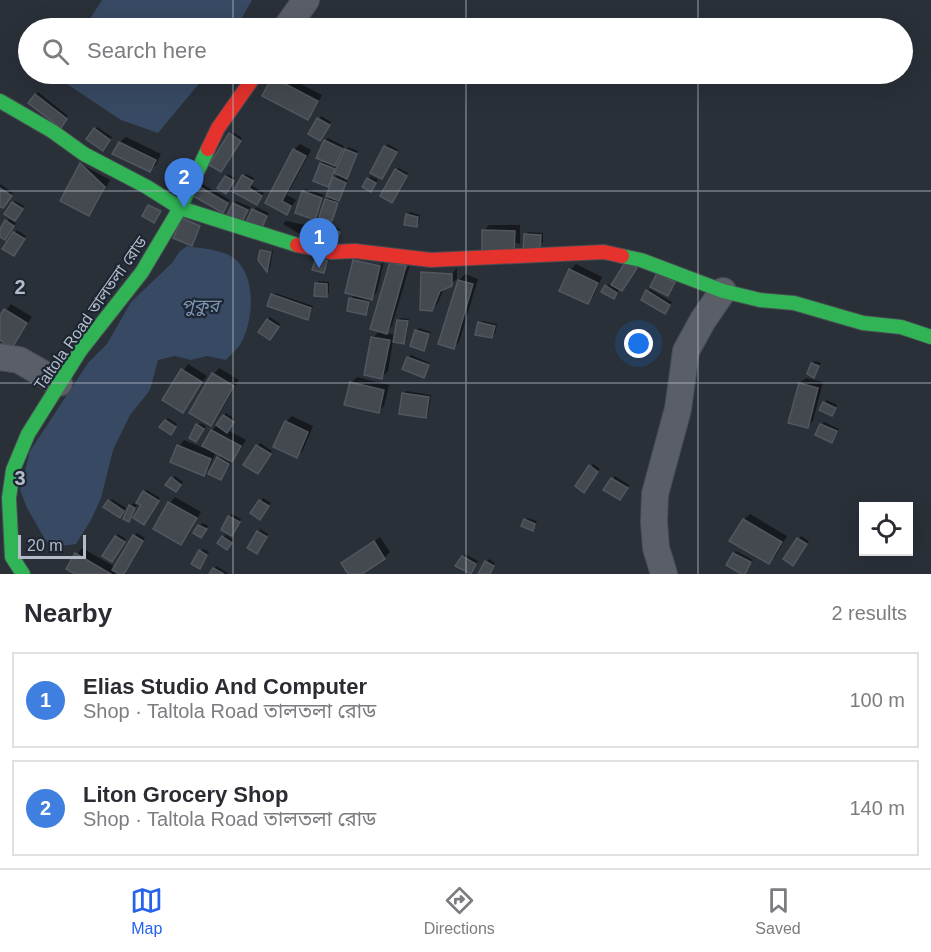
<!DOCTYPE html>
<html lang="en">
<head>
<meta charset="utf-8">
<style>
	:root { --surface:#fff; --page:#f2f2f3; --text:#2b2b33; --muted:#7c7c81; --line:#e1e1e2; --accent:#2563eb }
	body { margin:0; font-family:Helvetica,"Noto Sans Bengali",sans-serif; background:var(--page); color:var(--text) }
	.controls { position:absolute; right:18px; bottom:18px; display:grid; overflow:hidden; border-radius:0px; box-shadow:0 6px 24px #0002 }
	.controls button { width:54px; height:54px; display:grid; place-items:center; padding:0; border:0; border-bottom:2px solid var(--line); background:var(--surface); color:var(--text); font:30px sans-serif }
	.scale { position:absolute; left:18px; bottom:15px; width:68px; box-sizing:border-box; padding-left:6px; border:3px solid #b4bcc9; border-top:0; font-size:16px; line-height:21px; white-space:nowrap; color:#b4bcc9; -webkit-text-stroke:4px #1d2633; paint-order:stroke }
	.you { position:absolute; left:639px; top:344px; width:21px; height:21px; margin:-15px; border:4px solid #fff; border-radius:50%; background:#1a73e8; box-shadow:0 0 0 9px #1a73e833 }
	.badge { display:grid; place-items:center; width:39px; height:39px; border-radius:50%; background:var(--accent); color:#fff; font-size:20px; font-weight:700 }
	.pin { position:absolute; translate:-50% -50px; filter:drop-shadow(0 2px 3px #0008) }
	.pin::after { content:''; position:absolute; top:32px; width:21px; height:18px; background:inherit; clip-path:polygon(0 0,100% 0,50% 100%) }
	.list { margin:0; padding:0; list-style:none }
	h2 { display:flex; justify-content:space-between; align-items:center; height:78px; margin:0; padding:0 24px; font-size:26px }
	h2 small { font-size:20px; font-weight:400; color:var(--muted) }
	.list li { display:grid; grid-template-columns:39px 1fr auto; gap:18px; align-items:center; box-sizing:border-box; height:96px; margin:0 12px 12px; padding:0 12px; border:2px solid var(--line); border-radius:0px }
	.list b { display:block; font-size:22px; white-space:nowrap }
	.list p { margin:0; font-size:20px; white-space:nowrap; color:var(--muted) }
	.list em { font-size:20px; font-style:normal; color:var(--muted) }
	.icon { flex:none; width:33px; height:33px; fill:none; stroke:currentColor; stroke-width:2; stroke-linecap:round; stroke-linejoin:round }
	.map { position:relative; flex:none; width:931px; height:574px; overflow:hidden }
	.search { position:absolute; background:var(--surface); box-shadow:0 6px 24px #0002; left:18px; right:18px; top:18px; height:66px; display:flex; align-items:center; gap:15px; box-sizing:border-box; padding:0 21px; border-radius:33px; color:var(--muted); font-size:22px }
	.sheet { height:294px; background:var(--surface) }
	nav { display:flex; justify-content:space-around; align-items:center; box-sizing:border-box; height:84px; border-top:2px solid var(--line); background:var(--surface); font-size:16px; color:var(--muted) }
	nav a { display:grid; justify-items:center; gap:3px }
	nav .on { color:var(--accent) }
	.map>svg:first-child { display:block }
</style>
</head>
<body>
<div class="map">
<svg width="931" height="574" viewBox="0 0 931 574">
	<rect width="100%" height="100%" fill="#2a3038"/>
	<g fill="#384963">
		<path d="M102,0H252L236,28H84Z"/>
		<path d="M67,74H207L158,133L121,120L64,82Z"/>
		<path d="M187,246C199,248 213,249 224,253C258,265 255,317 241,343C238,349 230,355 226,360L207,356L191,360L175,356L158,360L150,390L130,415L113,450L101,498L91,520L76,544L61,546L46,541L27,508L20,490L30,451L88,363L107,344L131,302L172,263L180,251Z"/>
	</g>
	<g fill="#0007">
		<path d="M277,74H281L322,95L313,112L307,118L273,78Z"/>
		<path d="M38,92L68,116L63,123L36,95Z"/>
		<path d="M321,116L331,122L323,137L310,133Z"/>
		<path d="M97,127L112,137L105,147L95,129Z"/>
		<path d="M233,132L242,138L223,168Z"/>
		<path d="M126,137L161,154L156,165L150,170L115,153L120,142Z"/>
		<path d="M328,138L344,146L334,165L339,167L343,152L348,147L358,151L349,174L344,179L348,180L338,200L340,201L331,219L327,200L330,196L334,178L339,174L334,171L330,183L321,164L325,160V141Z"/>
		<path d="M300,144L311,150L287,195L296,200L287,213L267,202L294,150Z"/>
		<path d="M388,144L398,150L382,177L385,147Z"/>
		<path d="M81,164L110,180L94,209L89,215Z"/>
		<path d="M398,168L408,173L394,198L396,170Z"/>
		<path d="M228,174L235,178L228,189L226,177Z"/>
		<path d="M246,174L254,178L251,185L264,193L257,203L235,191Z"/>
		<path d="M371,176L378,180L373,188L368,179Z"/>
		<path d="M0,184L13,193L5,204L0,205Z"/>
		<path d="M202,184L230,200L225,208L195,195Z"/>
		<path d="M306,189L324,195L315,218L303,192Z"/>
		<path d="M15,201L24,206L17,216L13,203Z"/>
		<path d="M236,201L250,207L245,218L234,204Z"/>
		<path d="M256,207L269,213L263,225L248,222Z"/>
		<path d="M410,212L420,215L419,223L416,225L407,215Z"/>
		<path d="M9,219L16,223L8,236L0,235V232Z"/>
		<path d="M286,221L305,225L303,236L283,224Z"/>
		<path d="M331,224L341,230L334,243L321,240Z"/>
		<path d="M489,225H520V244L484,231Z"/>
		<path d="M17,230L26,236L16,251L5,248Z"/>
		<path d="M528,232L543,233V243L526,235Z"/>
		<path d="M273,250L270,268L268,270L260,259Z"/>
		<path d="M384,261L377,292L371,298L368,311L366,314L351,299Z"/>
		<path d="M411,261L392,326L385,333L396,335L398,320L401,318L409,319L406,340L403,342L393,341L388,371L382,377L373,338L380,330L372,328Z"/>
		<path d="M628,262L620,288L616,294L606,286L609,284L613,286Z"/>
		<path d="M576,264L602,277L593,297L587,303L570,270Z"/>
		<path d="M457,268V279L444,288L438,303L432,309H422Z"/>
		<path d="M465,274L478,279L459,342L453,347L440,343L459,280Z"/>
		<path d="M319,281L329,282V293L326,295L316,284Z"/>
		<path d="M650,289L672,302L667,310L647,291Z"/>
		<path d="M275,293L313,306L310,315L307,318L272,295Z"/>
		<path d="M11,304L32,317L12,346L0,339V318Z"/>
		<path d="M270,317L280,324L272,335L268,320Z"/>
		<path d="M482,321L497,324L495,334L492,337L479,323Z"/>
		<path d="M419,328L431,332L424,349L416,331Z"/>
		<path d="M411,355L430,363L424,376L408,358Z"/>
		<path d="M815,361L821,363L814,376L809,374Z"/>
		<path d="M188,364L207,376L182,411L164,400Z"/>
		<path d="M219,368L239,380L217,418L211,424L191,412L214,374Z"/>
		<path d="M357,377L389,385L384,406L379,411L351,383Z"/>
		<path d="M806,378L823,382L813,421L807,427L800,383Z"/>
		<path d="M406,391L431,395L428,414L425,416L403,394Z"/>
		<path d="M827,400L837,405L834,411L824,403Z"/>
		<path d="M226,413L235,419L227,430L246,440L221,479L218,458L221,455L216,452L209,468L204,474L179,446L184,440L203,448L212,431Z"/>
		<path d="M292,416L313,426L303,450L297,456L286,422Z"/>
		<path d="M168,418L177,424L173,431L166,421Z"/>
		<path d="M824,422L839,429L831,441L822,425Z"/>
		<path d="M200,423L206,426L196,440L198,425Z"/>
		<path d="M260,443L272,451L260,470L245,464Z"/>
		<path d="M593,464L600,469L586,488L577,486Z"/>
		<path d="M175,476L183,482L178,488L168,484Z"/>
		<path d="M615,476L629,485L623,496L605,489Z"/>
		<path d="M147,490L160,498L146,521L143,504L144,492Z"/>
		<path d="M175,497L201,512L187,537L181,543L155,529L170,503Z"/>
		<path d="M263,498L271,503L262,515L252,513Z"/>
		<path d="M112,499L126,508L122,514L109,501Z"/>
		<path d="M133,503L137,505L129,520L125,518Z"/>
		<path d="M232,514L241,519L234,532L223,529Z"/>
		<path d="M750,514L787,536L775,557L769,562L744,520Z"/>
		<path d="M527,518L537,521L532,529L525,520Z"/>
		<path d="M202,523L208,526L204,534L195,533Z"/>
		<path d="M260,529L268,534L259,549L258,532Z"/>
		<path d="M137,533L145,538L124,573L127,574H78L68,568L82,548L115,567Z"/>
		<path d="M118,534L126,539L112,560L116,537Z"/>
		<path d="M226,535L234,540L230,546L223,537Z"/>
		<path d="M801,536L809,541L796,561L785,559Z"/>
		<path d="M380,537L390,552L384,558L359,574L343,563Z"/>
		<path d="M203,549L209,552L202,564L200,551Z"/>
		<path d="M736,551L753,560L744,574L734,553Z"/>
		<path d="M465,554L478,561L473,570L457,566Z"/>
		<path d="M489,559L495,563L489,574L486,562Z"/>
		<path d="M216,566L228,573L227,574H211Z"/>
	</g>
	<g fill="#444950" stroke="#52575f" stroke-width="1.5">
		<path d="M272,77L318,101L308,120L262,96Z"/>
		<path d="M35,94L67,119L61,128L28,103Z"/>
		<path d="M317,118L330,125L320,141L308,134Z"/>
		<path d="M94,128L110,140L103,151L86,139Z"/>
		<path d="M229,133L241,141L221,172L209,165Z"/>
		<path d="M324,140L343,149L335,166L316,158Z"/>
		<path d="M119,142L156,160L150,172L112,154Z"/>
		<path d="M384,146L397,152L382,179L370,173Z"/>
		<path d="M293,149L306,156L282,201L291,206L287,215L265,203Z"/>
		<path d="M345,149L357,154L347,179L334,173Z"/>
		<path d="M80,163L105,187L89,216L60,201Z"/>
		<path d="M320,163L335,169L328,187L313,181Z"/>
		<path d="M395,169L407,176L392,203L380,196Z"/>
		<path d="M242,175L253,181L249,188L262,196L257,205L233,192Z"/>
		<path d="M225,176L234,181L226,194L217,188Z"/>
		<path d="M333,177L346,183L339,201L326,196Z"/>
		<path d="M367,178L376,183L371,192L362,187Z"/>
		<path d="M198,186L228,203L223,213L193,196Z"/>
		<path d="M0,188L12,196L3,208L0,207Z"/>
		<path d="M302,191L322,198L315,220L295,213Z"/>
		<path d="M325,199L338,203L332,221L319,217Z"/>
		<path d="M12,202L23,209L15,221L4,214Z"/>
		<path d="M233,203L248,210L242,222L227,215Z"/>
		<path d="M148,205L161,211L154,223L142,216Z"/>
		<path d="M252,209L267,216L261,230L246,222Z"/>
		<path d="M406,214L418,217L417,227L404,225Z"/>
		<path d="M182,218L200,226L192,246L173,238Z"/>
		<path d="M5,220L14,226L5,240L0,237V229Z"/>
		<path d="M327,226L340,232L332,247L319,241Z"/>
		<path d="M482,230L515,231L514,252L482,251Z"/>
		<path d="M13,232L25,239L14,256L2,249Z"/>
		<path d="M524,234L541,235L540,247L523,253Z"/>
		<path d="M260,250L271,252L267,272L258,260Z"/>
		<path d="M316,257L327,261L324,273L312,270Z"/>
		<path d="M353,260L380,266L372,300L345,293Z"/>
		<path d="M626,261L637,268L622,291L611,285Z"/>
		<path d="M390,262L406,266L387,334L370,329Z"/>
		<path d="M569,269L598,283L588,304L559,291Z"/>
		<path d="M421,272L452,274V286L440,291L432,311L420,310Z"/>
		<path d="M657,273L675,282L668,296L650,287Z"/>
		<path d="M458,280L473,284L454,349L438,344Z"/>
		<path d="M315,283L327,284V297L314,296Z"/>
		<path d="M605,285L617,293L614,299L601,292Z"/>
		<path d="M646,290L670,305L665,314L641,300Z"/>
		<path d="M271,294L311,308L308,320L267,306Z"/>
		<path d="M349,298L369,302L366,315L347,311Z"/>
		<path d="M4,309L27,323L12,348L0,340V315Z"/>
		<path d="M267,319L279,327L270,340L258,332Z"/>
		<path d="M397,320L408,321L404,344L393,342Z"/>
		<path d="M478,322L495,326L492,338L475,335Z"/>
		<path d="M415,330L429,334L424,351L410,346Z"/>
		<path d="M371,337L390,340L382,379L364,375Z"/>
		<path d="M407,357L429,365L424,378L402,369Z"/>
		<path d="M811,363L819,366L814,378L807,374Z"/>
		<path d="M181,369L202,382L183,413L162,400Z"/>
		<path d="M212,373L234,386L211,426L189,413Z"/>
		<path d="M350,382L384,390L379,413L344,405Z"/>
		<path d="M799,383L818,388L808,428L788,423Z"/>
		<path d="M402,393L429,397L426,418L399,414Z"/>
		<path d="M823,402L836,408L832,416L819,410Z"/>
		<path d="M223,415L234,422L227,433L216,425Z"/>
		<path d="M165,420L176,427L171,435L159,427Z"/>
		<path d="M285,421L308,432L297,458L273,447Z"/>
		<path d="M196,424L204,429L196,442L189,438Z"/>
		<path d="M820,424L837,431L832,443L815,435Z"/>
		<path d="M211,430L241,446L232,462L202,446Z"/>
		<path d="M177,445L211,459L204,476L170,462Z"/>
		<path d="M256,445L271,454L258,474L243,465Z"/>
		<path d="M217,457L229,464L221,480L208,474Z"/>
		<path d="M589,465L598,472L584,493L575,486Z"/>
		<path d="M171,477L181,485L176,492L165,485Z"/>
		<path d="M611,478L628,488L620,500L603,490Z"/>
		<path d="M143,491L159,501L144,525L133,518L141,505L136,503Z"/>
		<path d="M108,500L124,511L120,518L103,507Z"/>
		<path d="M259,500L269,506L260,520L250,513Z"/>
		<path d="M168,502L197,518L181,545L153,529Z"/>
		<path d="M129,505L135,508L129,522L123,519Z"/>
		<path d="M228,516L240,522L232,536L221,530Z"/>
		<path d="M524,519L535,524L533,531L521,526Z"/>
		<path d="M743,519L782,542L769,564L729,541Z"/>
		<path d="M198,525L207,529L201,538L193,533Z"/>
		<path d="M257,531L267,537L257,554L247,548Z"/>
		<path d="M133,535L143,541L124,574H119L112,570Z"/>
		<path d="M115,536L125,542L112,562L102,556Z"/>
		<path d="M222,536L232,543L227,550L217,543Z"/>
		<path d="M797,538L807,544L793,566L783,559Z"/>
		<path d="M374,541L385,559L362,574H348L341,563Z"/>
		<path d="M199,550L207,555L200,569L191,564Z"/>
		<path d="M75,553L111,574H75L66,569Z"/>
		<path d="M733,553L751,562L745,574H741L726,565Z"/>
		<path d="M462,556L476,564L471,574L455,566Z"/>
		<path d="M485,561L494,566L490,574H478Z"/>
		<path d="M213,568L224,574H209Z"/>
	</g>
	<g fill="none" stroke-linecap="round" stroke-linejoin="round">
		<g stroke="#484c53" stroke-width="28">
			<g id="street">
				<path d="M286,28L306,0"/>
				<path d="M0,357L19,360L59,383"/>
				<path d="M664,574L656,548L654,522L655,494L678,409L686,351L703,320L723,291"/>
			</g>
		</g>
		<g stroke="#484c53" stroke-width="16">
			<g id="fast">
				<path d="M0,101L52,131L84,154L147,187L180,208L297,245"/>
				<path d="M622,256L641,260L723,291L760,300L794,303L863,323L901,327L931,337"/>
				<path d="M23,574L12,557L9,498L13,470L28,434L80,351L142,272L180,208L208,149"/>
			</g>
		</g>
		<g stroke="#484c53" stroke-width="16">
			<g id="jam">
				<path d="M208,149L218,128L256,74"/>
				<path d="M297,245L331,252L355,251L431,260L604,252L622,256"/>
			</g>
		</g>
		<use href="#street" stroke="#5a5e66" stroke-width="26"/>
		<use href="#fast" stroke="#30b455" stroke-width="14"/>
		<use href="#jam" stroke="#e5322d" stroke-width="14"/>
	</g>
	<path fill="none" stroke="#b4bcc9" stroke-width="1.5" stroke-opacity="0.55" d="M233,0V28M466,0V28M698,0V28M233,74V574M466,74V574M698,74V574M0,191H931M0,383H931"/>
	<g text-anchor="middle" stroke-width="4.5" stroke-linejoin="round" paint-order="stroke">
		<g font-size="16" fill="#b4bcc9" stroke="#1d2633">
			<text transform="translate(90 313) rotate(-55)" y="6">Taltola Road তালতলা রোড</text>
		</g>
		<g font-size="18" font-style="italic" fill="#7c92b1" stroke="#1d2633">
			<text x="200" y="312">পুকুর</text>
		</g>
	</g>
	<g font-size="20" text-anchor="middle" font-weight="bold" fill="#b4bcc9" stroke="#1d2633" stroke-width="4.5" stroke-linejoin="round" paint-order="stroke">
		<text x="20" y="294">2</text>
		<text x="20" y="485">3</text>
	</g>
</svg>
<div class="controls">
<button><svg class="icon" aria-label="locate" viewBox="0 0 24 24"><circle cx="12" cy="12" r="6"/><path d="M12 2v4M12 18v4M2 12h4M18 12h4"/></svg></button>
</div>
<div class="scale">20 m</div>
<div class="you"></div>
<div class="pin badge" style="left:319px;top:268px;background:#3f7fe0">1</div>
<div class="pin badge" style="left:184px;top:208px;background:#3f7fe0">2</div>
<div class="search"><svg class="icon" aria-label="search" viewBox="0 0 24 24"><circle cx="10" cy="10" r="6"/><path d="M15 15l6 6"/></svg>Search here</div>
</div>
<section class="sheet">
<h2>Nearby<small>2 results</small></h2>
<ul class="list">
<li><span class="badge" style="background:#3f7fe0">1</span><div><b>Elias Studio And Computer</b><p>Shop · Taltola Road তালতলা রোড</p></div><em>100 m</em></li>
<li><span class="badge" style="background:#3f7fe0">2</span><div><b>Liton Grocery Shop</b><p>Shop · Taltola Road তালতলা রোড</p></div><em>140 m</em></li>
</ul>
</section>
<nav>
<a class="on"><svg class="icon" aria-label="map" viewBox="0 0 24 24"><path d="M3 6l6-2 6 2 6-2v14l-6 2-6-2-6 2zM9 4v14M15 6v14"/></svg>Map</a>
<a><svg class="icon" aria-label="directions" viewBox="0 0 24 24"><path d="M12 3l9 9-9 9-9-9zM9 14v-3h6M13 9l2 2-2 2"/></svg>Directions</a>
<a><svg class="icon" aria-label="saved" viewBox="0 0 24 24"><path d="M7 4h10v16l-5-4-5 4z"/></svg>Saved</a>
</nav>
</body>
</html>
